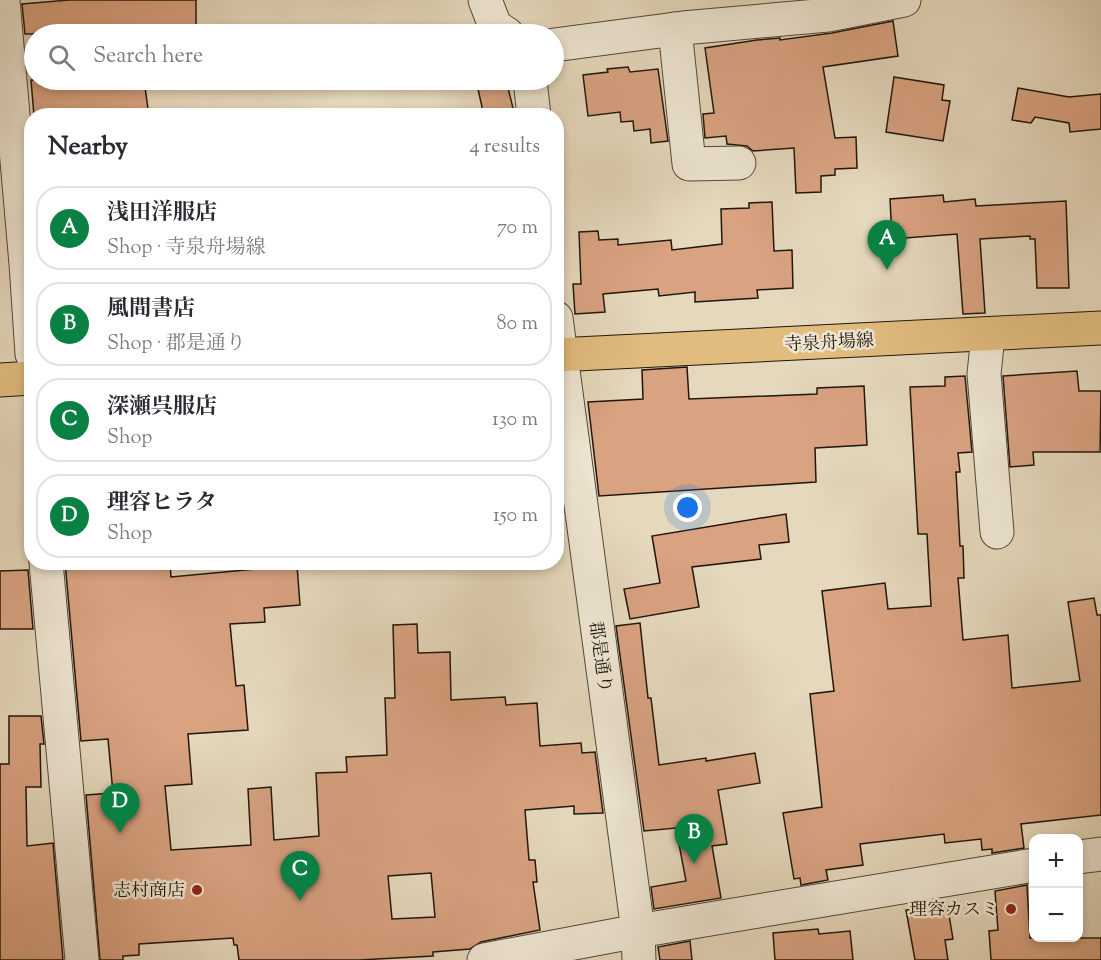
<!DOCTYPE html>
<html lang="en">
<head>
<meta charset="utf-8">
<style>
	:root { --surface:#fff; --page:#f7f7f7; --text:#2b2b33; --muted:#7c7c81; --line:#e1e1e2; --accent:#0b8043 }
	body { margin:0; font-family:"Sorts Mill Goudy","Noto Serif JP",serif; background:var(--page); color:var(--text) }
	.controls { position:absolute; right:18px; bottom:18px; display:grid; overflow:hidden; border-radius:12px; box-shadow:0 3px 9px #0003 }
	.controls button { width:54px; height:54px; display:grid; place-items:center; padding:0; border:0; border-bottom:2px solid var(--line); background:var(--surface); color:var(--text); font:30px sans-serif }
	.you { position:absolute; left:688px; top:508px; width:21px; height:21px; margin:-15px; border:4px solid #fff; border-radius:50%; background:#1a73e8; box-shadow:0 0 0 9px #1a73e833 }
	.badge { display:grid; place-items:center; width:39px; height:39px; border-radius:50%; background:var(--accent); color:#fff; font-size:20px; font-weight:700 }
	.pin { position:absolute; translate:-50% -50px; filter:drop-shadow(0 2px 3px #0008) }
	.pin::after { content:''; position:absolute; top:32px; width:21px; height:18px; background:inherit; clip-path:polygon(0 0,100% 0,50% 100%) }
	.list { margin:0; padding:0; list-style:none }
	h2 { display:flex; justify-content:space-between; align-items:center; height:78px; margin:0; padding:0 24px; font-size:26px }
	h2 small { font-size:20px; font-weight:400; color:var(--muted) }
	.list li { display:grid; grid-template-columns:39px 1fr auto; gap:18px; align-items:center; box-sizing:border-box; height:84px; margin:0 12px 12px; padding:0 12px; border:2px solid var(--line); border-radius:24px }
	.list b { display:block; font-size:22px; white-space:nowrap }
	.list p { margin:0; font-size:20px; white-space:nowrap; color:var(--muted) }
	.list em { font-size:20px; font-style:normal; color:var(--muted) }
	.icon { flex:none; width:33px; height:33px; fill:none; stroke:currentColor; stroke-width:2; stroke-linecap:round; stroke-linejoin:round }
	.map { position:relative; flex:none; width:1101px; height:960px; overflow:hidden }
	.search { position:absolute; background:var(--surface); box-shadow:0 3px 9px #0003; left:24px; top:24px; width:540px; height:66px; display:flex; align-items:center; gap:15px; box-sizing:border-box; padding:0 21px; border-radius:33px; color:var(--muted); font-size:22px }
	.panel { position:absolute; background:var(--surface); box-shadow:0 3px 9px #0003; left:24px; top:108px; width:540px; height:462px; border-radius:24px }
	.map>svg:first-child { display:block }
</style>
</head>
<body>
<div class="map">
<svg width="1101" height="960" viewBox="0 0 1101 960">
	<rect width="100%" height="100%" fill="#e5d8bc"/>
	<filter id="stains"><feTurbulence type="fractalNoise" baseFrequency=".00333" numOctaves="4"/><feColorMatrix values="0 0 0 0 .2 0 0 0 0 .09 0 0 0 0 .02 0 0 0 .5 -.17"/></filter>
	<radialGradient id="worn" r=".72"><stop offset=".6" stop-color="#630" stop-opacity="0"/><stop offset="1" stop-color="#630" stop-opacity=".3"/></radialGradient>
	<g fill="#d9a281" stroke="#20170b" stroke-width="1.5" fill-rule="evenodd">
		<path d="M69,0H196V33L25,34L22,4Z"/>
		<path d="M893,21L898,56L823,67L835,138L856,137L857,168L835,169V175L821,176V192L796,193L794,148L753,151L747,146L727,144L726,136L705,138L703,114L714,113L705,48L757,40L780,38V40L832,33Z"/>
		<path d="M628,67L630,72L658,69L668,141L651,143L650,129L634,131L633,121L621,122L620,112L588,116L583,75L608,72L607,69Z"/>
		<path d="M894,77L944,85L942,100L950,101L943,141L886,132Z"/>
		<path d="M31,80H144L149,116H34Z"/>
		<path d="M476,80H506L515,116H484Z"/>
		<path d="M1018,88L1069,97L1101,94V129L1070,132L1069,123L1035,117L1031,123L1012,120Z"/>
		<path d="M943,195L944,202L975,199L976,206L1066,201L1069,288H1037L1035,239H1030V236L980,239L985,313L963,314L957,234L892,239L890,199Z"/>
		<path d="M772,202L774,251L792,250L793,288L757,290L758,298L695,302V292L659,296L658,289L603,294L605,312L575,314L573,284H581L579,232L598,231L599,240L618,239V245L671,240L672,250L722,244L721,209L749,208V203Z"/>
		<path d="M687,367L689,399L817,394V388L864,386L867,445L815,448L816,482L599,496L588,402L643,399L642,370Z"/>
		<path d="M1077,371L1079,391H1101L1100,452H1033L1034,465L1010,467L1003,376Z"/>
		<path d="M965,376L972,452L958,453L960,472H956L960,546H963L964,578H958L963,640L1008,635L1012,688L1080,681L1068,602L1094,598L1097,615H1101V815L1021,824L1024,848L992,853V849L982,850L981,839L945,843L944,834L860,844L863,865L826,870L828,880L801,885L800,878L794,879L783,813L822,807L810,694L834,691L822,591L885,583L888,609L931,606L927,534H918L910,387L945,386V377Z"/>
		<path d="M786,514L789,542L759,545L761,559L692,567L699,607L630,619L624,589L660,583L652,536Z"/>
		<path d="M65,562H170L171,577L297,565L300,605L264,608L265,622L230,624L236,686L244,685L248,730L188,734L192,784L165,786L171,850L251,845L248,789L271,787L274,840L319,836L316,773L347,772L346,757L387,755L385,698H395L393,625L417,624L418,653L450,652L451,700L505,697L506,705L537,703L540,746L581,743L582,753L595,752L603,813L574,814V806L525,810L529,860H535L537,882H533L540,930L481,942L470,949L433,952V956L359,960H239L237,945H234L233,938L139,944V955L123,956V960H100L86,795L113,793L108,739L81,741ZM431,873L435,917L392,919L388,876Z"/>
		<path d="M28,570L33,629H0V571Z"/>
		<path d="M640,623L648,698H651L659,765L706,758V761L755,753L760,783L718,790L727,844L712,846L721,898L654,909L651,887L686,881L676,828L644,831L616,626Z"/>
		<path d="M9,716H41L44,744H40L41,787H26L27,846L53,843L63,960H0V764H9Z"/>
		<path d="M1027,885L1030,938H1101V960H991L989,931L998,930L995,891Z"/>
		<path d="M947,903L953,939L945,940L948,960H915L906,910Z"/>
		<path d="M818,929L819,934L850,931L853,960H775L773,933Z"/>
		<path d="M690,941L692,960H660L658,947Z"/>
	</g>
	<g fill="none" stroke-linecap="round" stroke-linejoin="round">
		<g stroke="#514737" stroke-width="35">
			<g id="minor">
				<path d="M3,0L26,264L32,354"/>
				<path d="M485,0L495,26L507,34"/>
				<path d="M675,29L689,164L739,163"/>
				<path d="M554,45L683,28L828,15L904,0"/>
				<path d="M530,80L534,116"/>
				<path d="M556,318L638,931L639,960"/>
				<path d="M988,335L984,374L997,532"/>
				<path d="M46,562L82,960"/>
				<path d="M1078,857L1101,854"/>
				<path d="M484,960L638,931L1034,865"/>
			</g>
		</g>
		<g stroke="#20170b" stroke-width="35">
			<g id="major">
				<path d="M556,355L1101,328"/>
				<path d="M0,380L32,378"/>
			</g>
		</g>
		<use href="#minor" stroke="#eee6d3" stroke-width="33"/>
		<use href="#major" stroke="#e2bc7e" stroke-width="33"/>
	</g>
	<g fill="#8f2418" stroke="#eee6d3" stroke-width="2">
		<circle cx="197" cy="890" r="6"/>
		<circle cx="1011" cy="909" r="6"/>
	</g>
	<g text-anchor="middle" stroke-width="5" stroke-linejoin="round" paint-order="stroke">
		<g font-size="18" fill="#20170b" stroke="#eee6d3">
			<text transform="translate(829 342) rotate(-3)" y="6">寺泉舟場線</text>
			<text transform="translate(601 657) rotate(82)" y="6">郡是通り</text>
		</g>
		<g font-size="18" fill="#20170b" stroke="#eee6d3" text-anchor="end">
			<text x="185" y="896">志村商店</text>
			<text x="999" y="915">理容カスミ</text>
		</g>
	</g>
	<rect width="100%" height="100%" filter="url(#stains)"/>
	<rect width="100%" height="100%" fill="url(#worn)"/>
</svg>
<div class="controls">
<button>+</button>
<button>−</button>
</div>
<div class="you"></div>
<div class="pin badge" style="left:887px;top:270px">A</div>
<div class="pin badge" style="left:694px;top:864px">B</div>
<div class="pin badge" style="left:300px;top:901px">C</div>
<div class="pin badge" style="left:120px;top:833px">D</div>
<div class="search"><svg class="icon" aria-label="search" viewBox="0 0 24 24"><circle cx="10" cy="10" r="6"/><path d="M15 15l6 6"/></svg>Search here</div>
<section class="panel">
<h2>Nearby<small>4 results</small></h2>
<ul class="list">
<li><span class="badge">A</span><div><b>浅田洋服店</b><p>Shop · 寺泉舟場線</p></div><em>70 m</em></li>
<li><span class="badge">B</span><div><b>風間書店</b><p>Shop · 郡是通り</p></div><em>80 m</em></li>
<li><span class="badge">C</span><div><b>深瀬呉服店</b><p>Shop</p></div><em>130 m</em></li>
<li><span class="badge">D</span><div><b>理容ヒラタ</b><p>Shop</p></div><em>150 m</em></li>
</ul>
</section>
</div>
</body>
</html>
